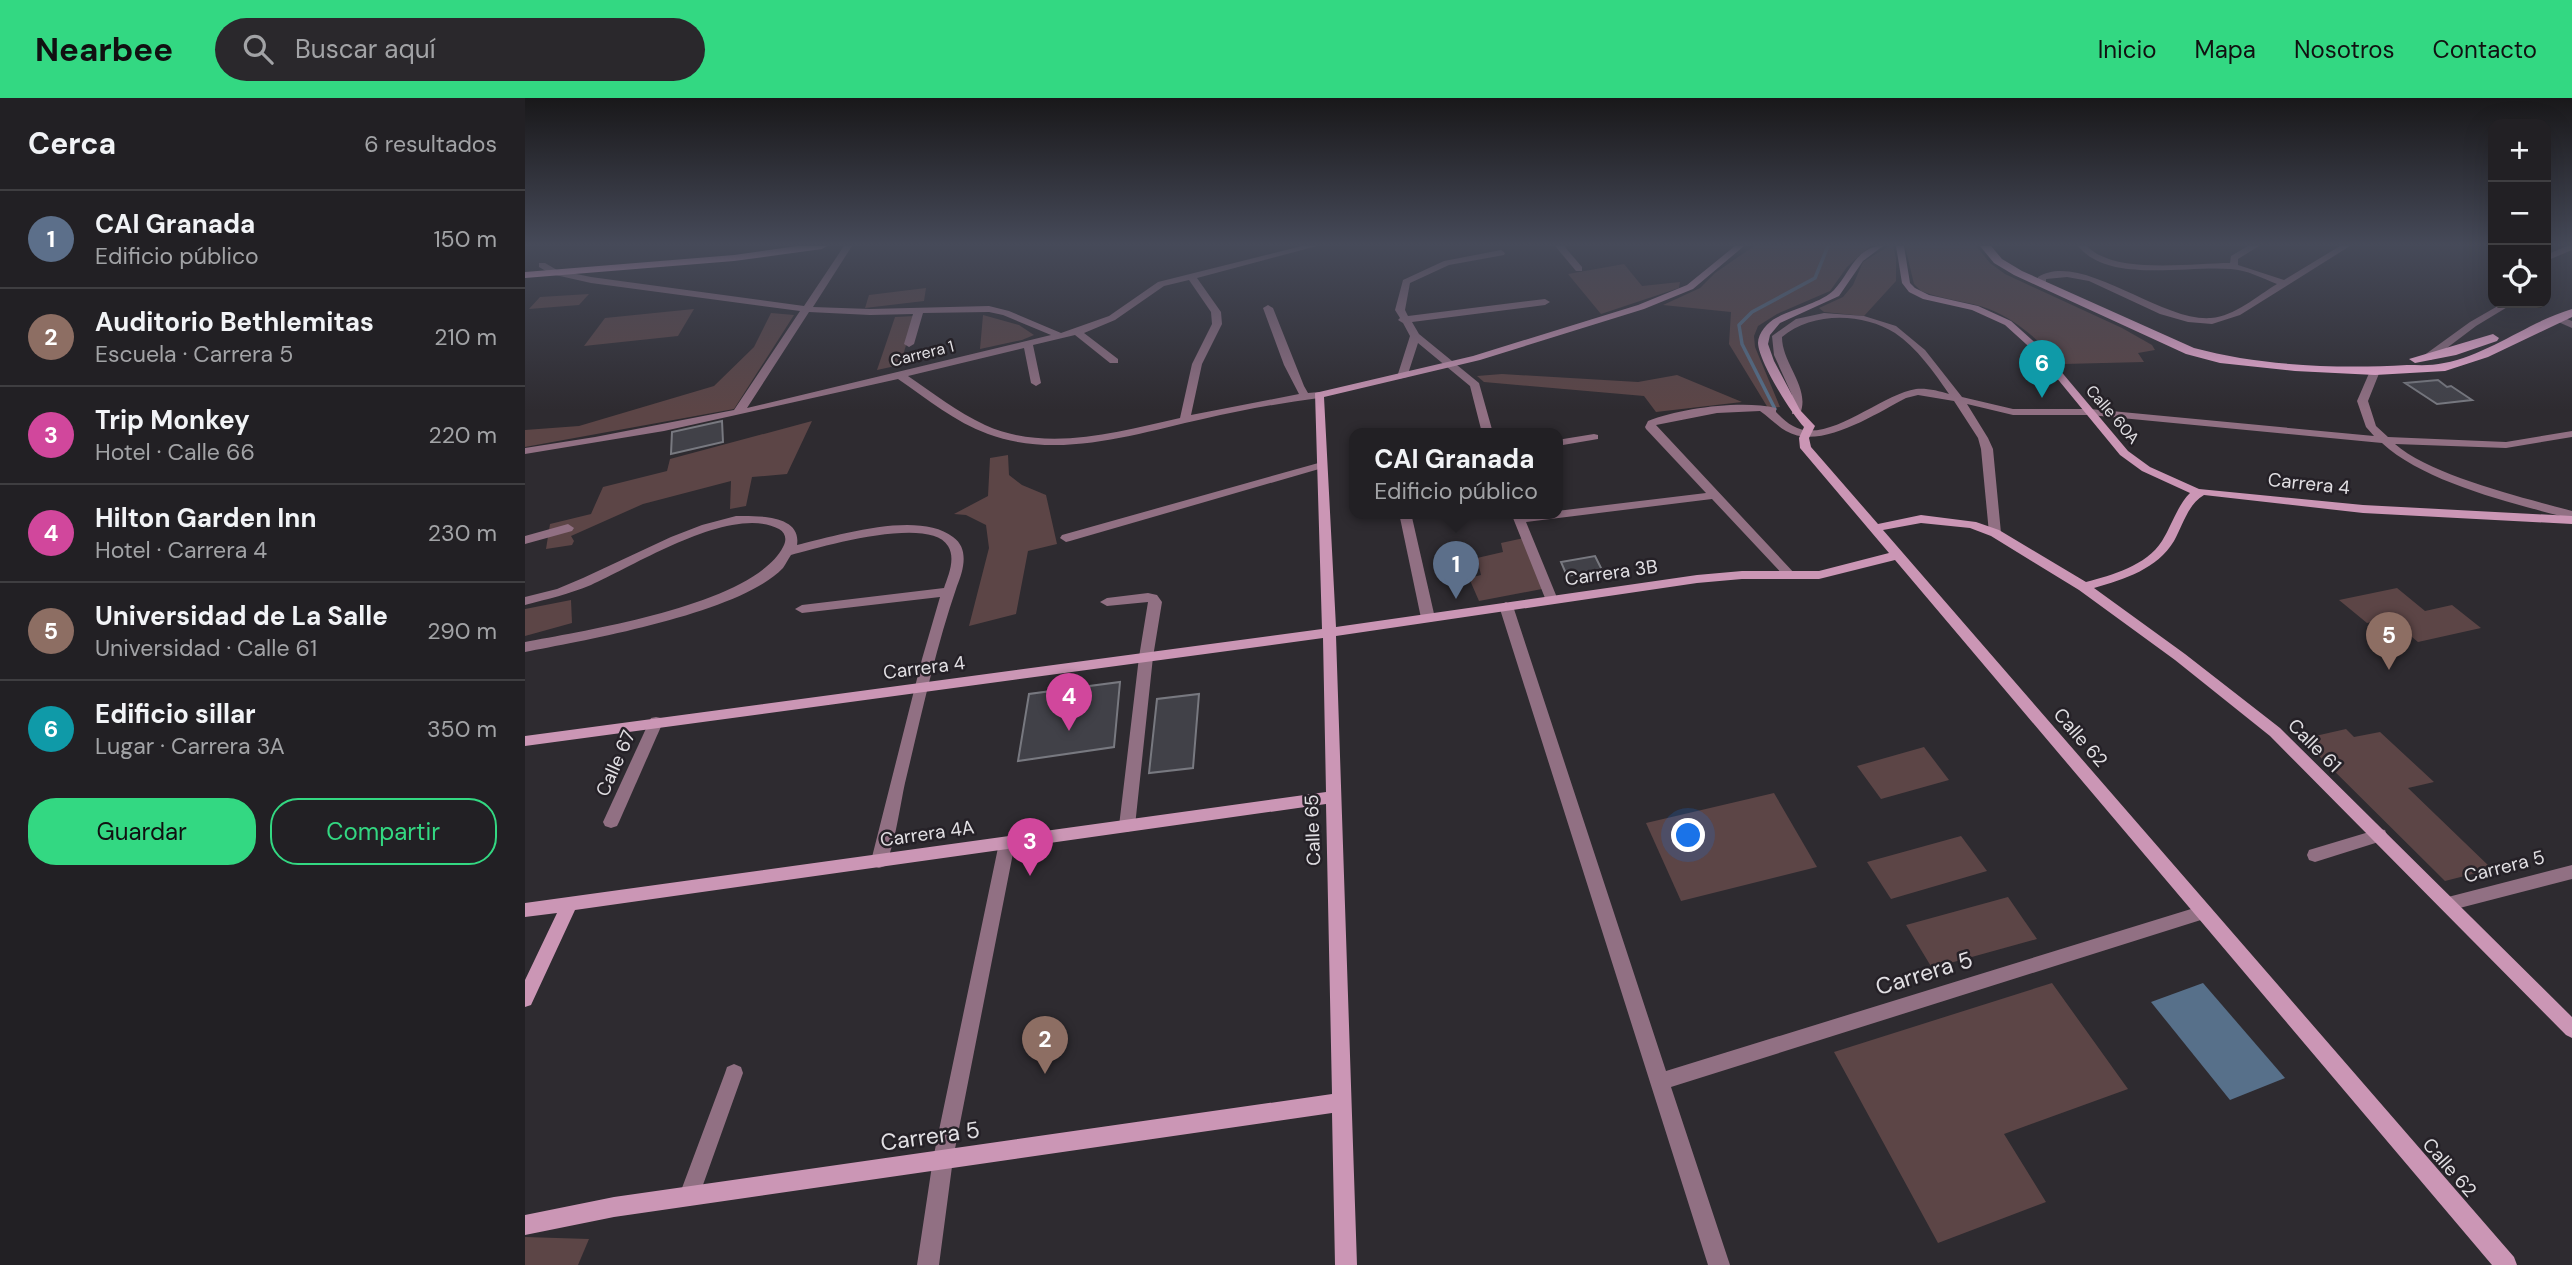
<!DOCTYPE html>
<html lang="es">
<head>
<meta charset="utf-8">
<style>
	:root { --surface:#222024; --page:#2a282c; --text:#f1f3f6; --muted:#a2a3a6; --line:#3f3e41; --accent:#33d882 }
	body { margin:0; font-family:"DM Sans",sans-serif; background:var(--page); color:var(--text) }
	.controls { position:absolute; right:21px; top:21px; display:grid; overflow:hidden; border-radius:14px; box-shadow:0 7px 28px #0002 }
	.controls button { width:63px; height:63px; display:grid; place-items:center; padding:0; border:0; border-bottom:2px solid var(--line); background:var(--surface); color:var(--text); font:35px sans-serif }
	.you { position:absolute; left:1164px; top:738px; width:24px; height:24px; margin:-18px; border:5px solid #fff; border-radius:50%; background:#1a73e8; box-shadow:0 0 0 10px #1a73e833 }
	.badge { display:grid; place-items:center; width:46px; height:46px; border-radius:50%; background:var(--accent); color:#fff; font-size:23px; font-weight:700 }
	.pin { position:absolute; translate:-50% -58px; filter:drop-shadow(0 2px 4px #0008) }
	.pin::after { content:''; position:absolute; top:37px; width:24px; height:21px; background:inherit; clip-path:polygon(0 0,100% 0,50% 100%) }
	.popup { position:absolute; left:824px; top:330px; width:214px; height:91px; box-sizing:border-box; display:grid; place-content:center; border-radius:14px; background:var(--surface); filter:drop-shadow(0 2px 5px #0005); font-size:23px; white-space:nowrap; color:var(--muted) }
	.popup b { font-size:26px; color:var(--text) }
	.popup::after { content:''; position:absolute; left:50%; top:100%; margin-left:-14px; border:14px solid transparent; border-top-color:var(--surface) }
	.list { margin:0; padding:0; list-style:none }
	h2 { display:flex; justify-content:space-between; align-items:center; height:91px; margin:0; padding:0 28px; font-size:30px }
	h2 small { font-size:23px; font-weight:400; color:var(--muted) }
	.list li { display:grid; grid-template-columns:46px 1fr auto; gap:21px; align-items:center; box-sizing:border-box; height:98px; padding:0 28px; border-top:2px solid var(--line) }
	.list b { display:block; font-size:26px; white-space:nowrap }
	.list p { margin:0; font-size:23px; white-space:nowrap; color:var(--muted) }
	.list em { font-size:23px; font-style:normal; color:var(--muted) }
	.actions { display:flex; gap:14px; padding:21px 28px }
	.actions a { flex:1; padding:16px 0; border:2px solid var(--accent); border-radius:28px; text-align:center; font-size:24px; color:var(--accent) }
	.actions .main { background:var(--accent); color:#111 }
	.icon { flex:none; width:38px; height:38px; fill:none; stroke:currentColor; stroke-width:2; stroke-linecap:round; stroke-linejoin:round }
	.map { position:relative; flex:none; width:2047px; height:1167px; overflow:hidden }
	header { display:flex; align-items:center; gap:42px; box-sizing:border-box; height:98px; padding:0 35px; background:var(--accent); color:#111 }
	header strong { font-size:33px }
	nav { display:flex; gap:38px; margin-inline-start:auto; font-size:24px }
	.search { width:490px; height:63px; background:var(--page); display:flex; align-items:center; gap:18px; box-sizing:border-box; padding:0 24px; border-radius:38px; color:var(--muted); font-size:26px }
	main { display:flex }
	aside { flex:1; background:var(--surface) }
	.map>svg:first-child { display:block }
</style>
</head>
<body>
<header>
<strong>Nearbee</strong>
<div class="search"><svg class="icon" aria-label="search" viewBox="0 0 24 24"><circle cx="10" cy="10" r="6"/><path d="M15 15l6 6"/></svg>Buscar aquí</div>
<nav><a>Inicio</a><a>Mapa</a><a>Nosotros</a><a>Contacto</a></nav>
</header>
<main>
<aside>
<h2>Cerca<small>6 resultados</small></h2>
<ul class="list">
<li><span class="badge" style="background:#5c6f8a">1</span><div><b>CAI Granada</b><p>Edificio público</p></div><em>150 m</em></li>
<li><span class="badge" style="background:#8d6e63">2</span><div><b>Auditorio Bethlemitas</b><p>Escuela · Carrera 5</p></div><em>210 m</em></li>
<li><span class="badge" style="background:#d1479c">3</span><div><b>Trip Monkey</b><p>Hotel · Calle 66</p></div><em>220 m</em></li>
<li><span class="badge" style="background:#d1479c">4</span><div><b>Hilton Garden Inn</b><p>Hotel · Carrera 4</p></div><em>230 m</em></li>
<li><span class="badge" style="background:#8d6e63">5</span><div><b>Universidad de La Salle</b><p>Universidad · Calle 61</p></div><em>290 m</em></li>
<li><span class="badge" style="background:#0f9aa8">6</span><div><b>Edificio sillar</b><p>Lugar · Carrera 3A</p></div><em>350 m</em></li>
</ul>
<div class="actions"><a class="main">Guardar</a><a>Compartir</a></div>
</aside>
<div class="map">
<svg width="2047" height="1167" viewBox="0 0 2047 1167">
	<rect width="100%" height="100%" fill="#2e2b30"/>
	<g fill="#5c4546">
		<path d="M1229,148H1345L1322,169L1305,193L1252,216L1233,228L1229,238L1230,249L1255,309L1243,310L1204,246L1206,214L1138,207L1175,190L1190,175Z"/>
		<path d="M1364,148H1368L1371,160V183L1339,218L1299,214L1294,210L1318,199L1328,187L1338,164Z"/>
		<path d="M1380,148H1451L1465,165L1480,176L1597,230L1627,247L1630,252L1613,255L1619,264L1538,266C1515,245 1494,223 1464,211C1443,203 1418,202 1396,193L1389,186Z"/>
		<path d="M1099,166L1117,188L1155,184L1154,190L1076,216L1043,176Z"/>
		<path d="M401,190L399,203L340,210L344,197Z"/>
		<path d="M64,196L54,207L4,211L15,199Z"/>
		<path d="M169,211L153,238L59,248L80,220Z"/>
		<path d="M246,215L269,217L209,311L0,349V332L54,328L189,288L229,249Z"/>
		<path d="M458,217L494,227L509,237L497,242L455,251Z"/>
		<path d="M390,218L375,267L352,272L370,219Z"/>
		<path d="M977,276L1113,284L1152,277L1217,304L1131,314L1119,298L959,284L952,278Z"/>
		<path d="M287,323L262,376L227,379L221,408L205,411L206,383L118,406L46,438L49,443L47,447L21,451L25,426L66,416L78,389L142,373L145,361Z"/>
		<path d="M483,357L484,377L497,387L521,397L532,446L503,453L491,516L444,528L464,450L461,427L441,417L429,416L463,398L465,360Z"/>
		<path d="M999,440L1017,491L954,503L944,480L956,477L952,460L978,454L976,445Z"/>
		<path d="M1872,490L1900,513L1927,507L1956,530L1893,544L1864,520L1842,525L1814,502Z"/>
		<path d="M46,502L47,525L0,538V511Z"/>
		<path d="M1821,631L1829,639L1855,634L1909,684L1883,690L1967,771L1920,783L1777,641Z"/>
		<path d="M1399,649L1424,682L1356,701L1332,668Z"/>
		<path d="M1249,695L1292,769L1156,803L1121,725Z"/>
		<path d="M1436,738L1462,773L1366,801L1342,764Z"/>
		<path d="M1483,799L1512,841L1407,870L1381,827Z"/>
		<path d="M1527,885L1603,991L1479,1036L1521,1104L1413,1145L1309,954Z"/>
		<path d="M0,1139L64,1141L53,1167H0Z"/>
	</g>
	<path fill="#57708a" d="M1678,885L1760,980L1705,1002L1626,904Z"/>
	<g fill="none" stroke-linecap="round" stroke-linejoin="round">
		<path stroke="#57708a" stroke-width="3.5" d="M1250,311L1217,246L1214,227L1227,214L1290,180L1303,148"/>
	</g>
	<g fill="#414148" stroke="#787980" stroke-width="2">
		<path d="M1913,282L1922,289L1926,288L1947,302L1912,306L1880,285Z"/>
		<path d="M197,323L198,344L146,356L147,334Z"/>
		<path d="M1070,458L1077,472L1042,478L1036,464Z"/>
		<path d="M595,584L589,649L493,663L504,596Z"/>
		<path d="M674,596L668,670L624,675L632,601Z"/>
	</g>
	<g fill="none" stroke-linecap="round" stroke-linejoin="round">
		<g fill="#917083" fill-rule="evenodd">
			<path d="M319,148H327L288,209L345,211L464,208L484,213L536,235L584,218L633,184L777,148H792L672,180L696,214L697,226L677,266L666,317L774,296L759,267L738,210L743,207L748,210L779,288L783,295L794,294L799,297L794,300C755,305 717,312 678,321C609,336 534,362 463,336C430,324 402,301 373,281L139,333L0,356V350L70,339L209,312L275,213L66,185L26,176L14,169V165H20L32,172L66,179L279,208ZM664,182L686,214L687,226L667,266L655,320C592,334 522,355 460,327C432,314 408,295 383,278L499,250L506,285L511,288L516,285L508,247L550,237L585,265H593V261L559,235L590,222L639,188ZM284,214L345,217L388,216L379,246L384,249L389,246L398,215L464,214L478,217L526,237L222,310Z"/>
			<path d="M1030,148H1039L1057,169V173H1051Z"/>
			<path d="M1553,148H1562C1589,177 1667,165 1705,165L1706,158L1723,148H1734L1713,161V167L1759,182L1815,148H1825L1715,217L1687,226L1663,224L1635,216L1564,183L1542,179L1521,181V186L1516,189L1511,186L1513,179C1556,152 1635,224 1686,220C1710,218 1732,198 1752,186C1737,180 1722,172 1706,171C1661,167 1584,186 1553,148Z"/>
			<path d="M2042,148H2047V152L2021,163V157Z"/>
			<path d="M976,152L980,155L979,157L924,167L885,185L880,212L883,218L1020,201L1025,204L1020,207L887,224L894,236L954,285L968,335H957L945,288L893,245L882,279L873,281L872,279L885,238L878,225L873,222L875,220L870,212L878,182L919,163Z"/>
			<path d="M1978,205H1989L1951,228L1906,262H1898V258L1945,224Z"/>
			<path d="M1299,215L1339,218L1371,228L1400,252L1437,299L1488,311H1565L1849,338L1841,329L1832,303L1845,273L1854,271L1855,273L1843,303L1851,328L1863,339L1981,344L2047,333V339L1981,350L1870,346C1906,378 2000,400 2047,413V421C1990,406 1900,385 1857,345L1565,317H1488L1442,306L1463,340L1468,351L1476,435L1470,439L1464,435L1456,351L1453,340L1429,303L1393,297L1381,300C1350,316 1295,353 1261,333C1252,328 1244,319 1235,313L1192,315L1131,327L1272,478L1270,481H1262L1187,401L1001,424L1033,502L1032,505H1022L986,415H1032V413L1181,395L1121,331L1120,329L1123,323C1156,310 1217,302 1251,310V314C1256,319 1262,325 1268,328C1302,348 1356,296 1391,291C1402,290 1414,293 1424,296C1409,274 1392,250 1370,235C1337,214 1286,214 1257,239C1257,266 1286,290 1275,316H1267V297L1249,257L1247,238L1271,221Z"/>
			<path d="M2031,219H2037L2047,223V230L2031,223Z"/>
			<path d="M1069,336L1073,337V341L1032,348V342Z"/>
			<path d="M797,364L801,365V369L545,443L541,444L535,440L537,437Z"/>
			<path d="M874,415H886L910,520L908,523L903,524L896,520Z"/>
			<path d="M211,418C231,418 277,416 272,447C311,438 393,412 428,439C445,451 438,473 432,488C410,552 396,619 380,685C375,708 370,747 360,768L354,770L348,768L346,763L397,561L415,499L277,515L270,511L277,507L419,490C423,478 431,461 423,448C405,417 295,449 266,457C263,461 261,466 258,470C216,515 62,542 0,554V544C62,532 228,507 258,449C262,442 261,435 254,431C207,406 111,467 66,487C44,496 23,501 0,507V499L32,491L58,480L146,439L177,427Z"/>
			<path d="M43,426L49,430L47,433L0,446V438Z"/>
			<path d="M623,495L632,497L637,504L628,559L610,728L608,732L602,734L596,732L594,728L614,559L623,504L582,508L575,504L582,500Z"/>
			<path d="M981,504L988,508L1141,973L1679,807L1685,809L1687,814L1685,819L1679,821L1146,989L1205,1167H1183L974,508Z"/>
			<path d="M131,619L136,620L138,624L94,724L92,728L86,730L80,728L78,724L124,624L126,620Z"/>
			<path d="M1854,731L1860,732L1862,737L1860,742L1790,764L1784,762L1782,757L1784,752Z"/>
			<path d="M482,739L488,740L490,745L428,1061L414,1167H392L408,1061L474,745L476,740Z"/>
			<path d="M2047,767V781L1923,813L1917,811L1915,806L1917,801L1923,799Z"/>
			<path d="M209,966L216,969L218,975L174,1098L171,1105L164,1108L157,1105L154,1098L200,975L202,969Z"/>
		</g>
		<path fill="#cb96b5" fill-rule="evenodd" d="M1210,148H1219L1168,191L1119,211L955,262L799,299L811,529L1172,477L1217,473H1294L1364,455L1275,350L1274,340L1279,329C1266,315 1234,264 1233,245C1233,235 1243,224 1251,220C1267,211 1298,204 1309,192C1325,175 1331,148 1358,148L1338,163L1314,198L1255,225L1245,237L1243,246L1249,263L1275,312L1290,328L1284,340L1286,349L1353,426L1396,417L1451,424L1474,432L1561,484C1587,477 1621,468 1637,443C1647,427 1652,408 1665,395L1617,373L1595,357L1512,256L1480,227L1447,212L1398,201L1384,194L1377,185L1371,148H1379L1385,185L1390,190L1404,197L1453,208L1486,223L1518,252L1603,353L1625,369L1674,391L1838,407L2047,418V426L1838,415L1679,397C1663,406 1658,427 1649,443C1632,471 1600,481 1569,490L1660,556L1755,630L2047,919V940L2041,937L1745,638L1650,562L1554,492L1466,438L1445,430L1396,425L1358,432L1989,1159L1992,1167H1967L1370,462L1294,481H1217L1172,485L811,538L832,1167H810L807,1015L89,1119L0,1137V1117L89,1099L807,996L801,706L50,812L6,907L0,909V882L32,815L0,819V805L801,694L798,540L0,648V638L797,531L790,295L948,258L1113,207L1162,187Z"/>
		<g fill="#f7b3db" fill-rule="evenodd">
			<path d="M272,148H302L297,151L209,163L0,180V174L209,157Z"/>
			<path d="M1455,148H1466L1477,161L1497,173L1669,250C1736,268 1813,271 1882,267C1894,267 1907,268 1919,265C1965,256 2003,224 2047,211V219L1963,259L1920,273L1850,277L1770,273L1695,265L1661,256L1489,177L1469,165Z"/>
			<path d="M1968,236L1974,240L1972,243L1931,257L1890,265L1884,261Z"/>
		</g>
	</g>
	<linearGradient id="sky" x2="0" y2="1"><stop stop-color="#19181a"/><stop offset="0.47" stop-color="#464a59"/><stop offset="1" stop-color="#464a59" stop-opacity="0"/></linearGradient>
	<rect width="2047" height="312" fill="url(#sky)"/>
	<g text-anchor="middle" stroke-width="5" stroke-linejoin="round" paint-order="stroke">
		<g font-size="16" fill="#e1dfe3" stroke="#252127">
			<text transform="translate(397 255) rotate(-14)" y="6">Carrera 1</text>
			<text transform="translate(1588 316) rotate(49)" y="6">Calle 60A</text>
		</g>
		<g font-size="19" fill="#e1dfe3" stroke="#252127">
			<text transform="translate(1784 385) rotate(6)" y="7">Carrera 4</text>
			<text transform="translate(1086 474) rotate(-8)" y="7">Carrera 3B</text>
			<text transform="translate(399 569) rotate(-7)" y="7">Carrera 4</text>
			<text transform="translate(1556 639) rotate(49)" y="7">Calle 62</text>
			<text transform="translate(1790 647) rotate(45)" y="7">Calle 61</text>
			<text transform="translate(90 665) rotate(-66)" y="7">Calle 67</text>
			<text transform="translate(787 732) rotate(-92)" y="7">Calle 65</text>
			<text transform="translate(402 735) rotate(-8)" y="7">Carrera 4A</text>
			<text transform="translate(1979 768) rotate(-14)" y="7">Carrera 5</text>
			<text transform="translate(1925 1069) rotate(49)" y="7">Calle 62</text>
		</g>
		<g font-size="23" fill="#e1dfe3" stroke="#252127">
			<text transform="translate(1399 875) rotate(-17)" y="8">Carrera 5</text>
			<text transform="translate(405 1038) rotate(-8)" y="8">Carrera 5</text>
		</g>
	</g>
</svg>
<div class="controls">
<button>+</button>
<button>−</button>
<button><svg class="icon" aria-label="locate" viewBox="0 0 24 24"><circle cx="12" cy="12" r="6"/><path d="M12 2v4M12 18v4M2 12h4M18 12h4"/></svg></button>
</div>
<div class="you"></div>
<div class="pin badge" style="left:931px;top:501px;background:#5c6f8a">1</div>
<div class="popup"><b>CAI Granada</b>Edificio público</div>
<div class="pin badge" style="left:520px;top:976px;background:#8d6e63">2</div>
<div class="pin badge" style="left:505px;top:778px;background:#d1479c">3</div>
<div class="pin badge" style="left:544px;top:633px;background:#d1479c">4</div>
<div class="pin badge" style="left:1864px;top:572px;background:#8d6e63">5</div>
<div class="pin badge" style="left:1517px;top:300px;background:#0f9aa8">6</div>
</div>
</main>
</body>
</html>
